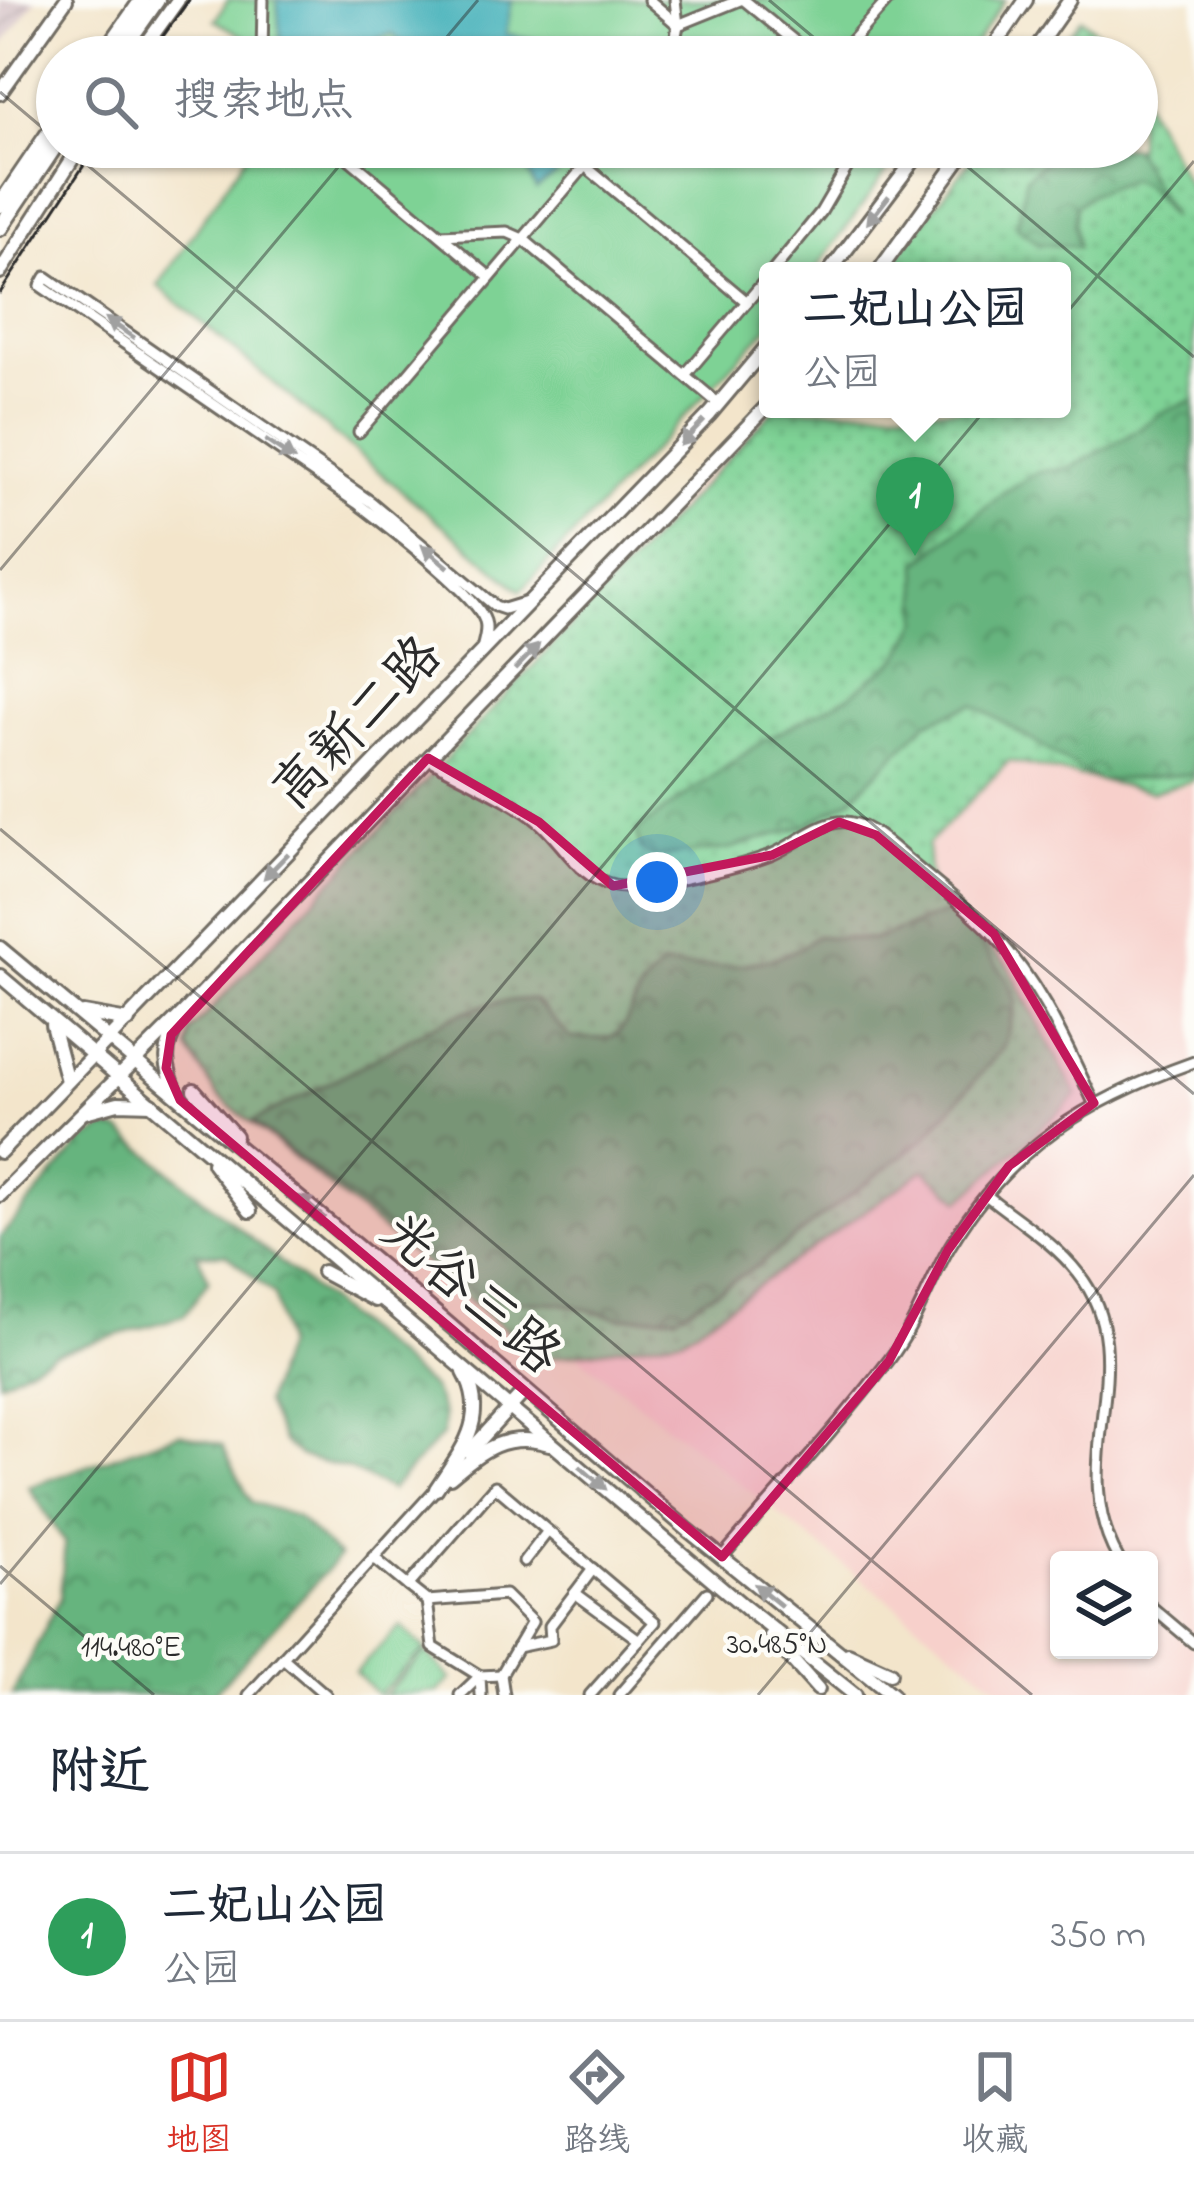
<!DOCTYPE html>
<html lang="zh">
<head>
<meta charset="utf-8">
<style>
	:root { --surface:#fff; --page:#f6f6f7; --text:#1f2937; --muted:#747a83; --line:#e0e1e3; --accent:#d93025 }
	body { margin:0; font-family:"Indie Flower","LXGW WenKai TC",sans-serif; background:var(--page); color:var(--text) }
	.controls { position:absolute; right:36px; bottom:36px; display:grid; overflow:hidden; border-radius:12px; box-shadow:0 3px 9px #0004 }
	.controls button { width:108px; height:108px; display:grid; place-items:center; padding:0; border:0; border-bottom:3px solid var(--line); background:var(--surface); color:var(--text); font:60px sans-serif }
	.you { position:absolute; left:657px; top:882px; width:42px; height:42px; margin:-30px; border:9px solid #fff; border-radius:50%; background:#1a73e8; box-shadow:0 0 0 18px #1a73e833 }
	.badge { display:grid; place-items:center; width:78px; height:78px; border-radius:50%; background:var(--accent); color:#fff; font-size:39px; font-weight:700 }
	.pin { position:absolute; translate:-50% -99px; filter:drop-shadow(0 3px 6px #0008) }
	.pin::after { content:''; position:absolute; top:63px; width:42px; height:36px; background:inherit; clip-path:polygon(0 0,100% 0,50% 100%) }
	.popup { position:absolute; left:759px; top:262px; width:312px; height:156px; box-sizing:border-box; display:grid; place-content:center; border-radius:12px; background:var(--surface); filter:drop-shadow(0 3px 9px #0005); font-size:39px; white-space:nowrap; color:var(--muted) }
	.popup b { font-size:45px; color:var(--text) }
	.popup::after { content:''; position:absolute; left:50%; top:100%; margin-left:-24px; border:24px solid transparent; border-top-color:var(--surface) }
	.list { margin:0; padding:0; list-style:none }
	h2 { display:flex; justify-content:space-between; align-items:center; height:156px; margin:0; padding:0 48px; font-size:51px }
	h2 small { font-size:39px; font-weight:400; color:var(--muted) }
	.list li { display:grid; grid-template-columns:78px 1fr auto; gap:36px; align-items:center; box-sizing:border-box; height:168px; padding:0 48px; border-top:3px solid var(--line) }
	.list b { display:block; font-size:45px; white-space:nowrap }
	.list p { margin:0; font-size:39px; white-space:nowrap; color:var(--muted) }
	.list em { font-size:39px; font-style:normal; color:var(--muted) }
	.icon { flex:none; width:66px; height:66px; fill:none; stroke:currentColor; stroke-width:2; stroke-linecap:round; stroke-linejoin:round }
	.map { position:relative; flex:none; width:1194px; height:1695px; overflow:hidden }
	.search { position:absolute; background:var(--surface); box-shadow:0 3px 9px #0004; left:36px; right:36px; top:36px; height:132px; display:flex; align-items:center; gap:30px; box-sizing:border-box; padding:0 42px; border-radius:66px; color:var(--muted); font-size:45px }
	.sheet { height:324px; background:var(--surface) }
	nav { display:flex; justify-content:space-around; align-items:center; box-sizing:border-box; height:168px; border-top:3px solid var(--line); background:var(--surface); font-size:33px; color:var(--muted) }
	nav a { display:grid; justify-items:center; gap:6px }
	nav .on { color:var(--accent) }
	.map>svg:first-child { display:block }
</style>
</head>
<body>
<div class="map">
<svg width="1194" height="1695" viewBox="0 0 1194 1695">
	<defs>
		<pattern id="industrial-furrows" width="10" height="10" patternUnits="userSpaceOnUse" patternTransform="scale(3)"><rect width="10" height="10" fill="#d2bec2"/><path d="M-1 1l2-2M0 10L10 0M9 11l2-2" fill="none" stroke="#b4a3a7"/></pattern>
		<pattern id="grass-dots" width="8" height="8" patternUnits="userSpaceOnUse" patternTransform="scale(3)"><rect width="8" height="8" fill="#7ed295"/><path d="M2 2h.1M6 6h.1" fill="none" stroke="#6db481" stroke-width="1.8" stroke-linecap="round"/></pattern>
		<pattern id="forest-crowns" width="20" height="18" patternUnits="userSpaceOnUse" patternTransform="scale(3)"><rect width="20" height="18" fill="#66b47e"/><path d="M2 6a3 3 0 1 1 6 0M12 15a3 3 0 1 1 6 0" fill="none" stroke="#549367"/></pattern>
	</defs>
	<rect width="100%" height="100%" fill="#fdfcf7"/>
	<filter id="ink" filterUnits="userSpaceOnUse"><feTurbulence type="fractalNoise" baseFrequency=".00833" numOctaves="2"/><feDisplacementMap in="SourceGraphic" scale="24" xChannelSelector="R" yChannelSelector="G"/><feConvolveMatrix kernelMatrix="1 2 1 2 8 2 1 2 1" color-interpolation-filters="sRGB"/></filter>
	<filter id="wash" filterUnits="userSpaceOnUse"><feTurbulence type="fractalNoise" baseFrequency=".004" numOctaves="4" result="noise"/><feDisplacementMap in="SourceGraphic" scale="48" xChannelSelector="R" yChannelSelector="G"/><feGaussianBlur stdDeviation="2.7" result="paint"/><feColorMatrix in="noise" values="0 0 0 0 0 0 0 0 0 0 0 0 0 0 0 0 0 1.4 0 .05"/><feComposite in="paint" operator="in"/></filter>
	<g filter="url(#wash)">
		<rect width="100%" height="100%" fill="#f3e5cb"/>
		<path fill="#f7d0cb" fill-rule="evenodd" d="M768,405V409H783L979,699L1152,792L1194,784V1695H1009L188,1049ZM1059,1560H1149V1650H1059Z"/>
		<path fill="url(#industrial-furrows)" d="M0,0H36L0,49Z"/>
		<g fill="url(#grass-dots)" stroke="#547e60" stroke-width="3">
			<path d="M1081,18L1122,54L1123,57H1051Z"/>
			<path d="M1137,88L1194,196V780L1152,792L1009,761L927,845L930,889L1008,965L1077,1096L961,1200L924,1170L682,1338L541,1359L218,1096L188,1049L190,1032L774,409H1062V271H885L981,147H1137Z"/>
		</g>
		<g fill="url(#forest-crowns)" stroke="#487054" stroke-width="3">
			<path d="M1061,147H1133L1172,218L1146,186L1130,179L1091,194L1076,206L1074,224L1078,247L1039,244L1017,227L1026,177Z"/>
			<path d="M1194,400V774L1098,781L973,704L927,722L852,798L805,826L728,849L653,857L640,849L636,831L760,743L847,697L899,658L920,620L918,563L1004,492L1040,471L1070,468L1127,437L1163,412Z"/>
			<path d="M954,910L1007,978L1016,1001L1004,1047L924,1139L757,1266L677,1315L621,1318L560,1303L482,1300L252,1122C291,1102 331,1082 370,1061C423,1032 471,997 534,1000L571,1038C619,1040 619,1040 637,997C642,986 653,976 662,966C706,969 782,968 816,936L872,940Z"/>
			<path d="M105,1128L120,1131L142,1148L433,1389L444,1416L443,1434L390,1490L348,1469L301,1457L283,1442L265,1403L284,1345L274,1295L226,1254H197L209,1280L184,1316L54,1353L0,1382V1237L82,1142Z"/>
			<path d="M179,1433L222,1445L251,1502L296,1516L339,1557L212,1695H12L60,1598L65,1543L29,1487Z"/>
		</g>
		<g fill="#7ed295" stroke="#547e60" stroke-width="3">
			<path d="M228,0H1005L966,57H247L245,37L215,20Z"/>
			<path d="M252,147H904L815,271H768V327L521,591L158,286Z"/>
			<path d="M401,1626L425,1649L378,1695L355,1672Z"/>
			<path d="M426,1652L451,1679L438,1692L384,1695Z"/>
		</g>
		<g fill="#3daeb7" stroke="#346c71" stroke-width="3">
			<path d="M277,0H512L506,34L536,40L554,57H418L392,34L377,39L364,57H282Z"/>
			<path d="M515,147H565L555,164L557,174L536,189Z"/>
		</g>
	</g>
	<g filter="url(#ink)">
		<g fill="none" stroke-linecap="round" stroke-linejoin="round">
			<g stroke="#716c63" stroke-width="15">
				<g id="minor">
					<path d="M649,0L678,25L740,0"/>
					<path d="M744,0L814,57"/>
					<path d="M262,57L263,0"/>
					<path d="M672,57L678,25L675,0"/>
					<path d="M837,57L888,0"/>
					<path d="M335,147L490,277"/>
					<path d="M585,166L747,302"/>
					<path d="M441,235L507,232L523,239L719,404"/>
					<path d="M773,271L821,212L859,147"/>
					<path d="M685,375L768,277"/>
					<path d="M359,432L601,147"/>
					<path d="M482,649C484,640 488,630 485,621C476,593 384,524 357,503L41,286L46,277L371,502L495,606L504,609L527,602"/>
					<path d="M428,758C458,776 515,801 539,822C564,843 578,878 614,886C641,892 746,865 773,854C794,845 816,825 839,822C865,819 890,845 909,861C936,884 966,906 991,932C1038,979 1066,1044 1094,1103"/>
					<path d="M986,1195C1017,1220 1054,1242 1078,1273C1147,1359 1062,1462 1119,1560"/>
					<path d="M373,1557L408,1586L495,1486L655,1622L590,1695"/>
					<path d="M722,1557C778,1492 837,1428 889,1360C916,1325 928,1284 950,1246C1010,1146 1087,1100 1194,1062"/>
					<path d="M524,1562L548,1531"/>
					<path d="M408,1586L427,1601L505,1595L532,1622L501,1675L504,1695"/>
					<path d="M575,1593L639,1640"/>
					<path d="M427,1601L433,1647L480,1676L460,1695"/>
					<path d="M1149,1605L1194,1643"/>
					<path d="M517,1647L551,1640L550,1626L593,1569"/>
					<path d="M283,1658L326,1695"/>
					<path d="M249,1695L436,1489"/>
					<path d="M481,1695L480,1676L501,1675"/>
					<path d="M619,1695L707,1593"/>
				</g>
			</g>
			<g stroke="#716c63" stroke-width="18">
				<g id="major">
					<path d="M137,57L178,0"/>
					<path d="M987,57L1026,0"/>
					<path d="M1030,57L1070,0"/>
					<path d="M0,93L66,0"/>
					<path d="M830,271L924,147"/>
					<path d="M879,271L968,147"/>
					<path d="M0,272L80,147"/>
					<path d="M0,948L395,1278L688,1530L892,1695"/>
					<path d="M0,976L746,1608L855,1695"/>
					<path d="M83,1013L128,1021"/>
					<path d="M52,1025L67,1081"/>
					<path d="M194,1090L235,1136"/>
					<path d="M177,1093C165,1067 162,1049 179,1023"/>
					<path d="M85,1112L118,1103L152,1104"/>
					<path d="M0,1152L710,414L768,345"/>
					<path d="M213,1163L250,1211"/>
					<path d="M0,1195L189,1007L768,405"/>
					<path d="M323,1272L375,1300"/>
					<path d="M469,1452L525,1391"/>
					<path d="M450,1477C482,1450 506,1431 549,1444"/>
					<path d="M436,1489C461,1451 490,1418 464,1372"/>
					<path d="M771,1636L818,1689"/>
					<path d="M848,1654L890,1673"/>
				</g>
			</g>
			<g stroke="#716c63" stroke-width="20">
				<g id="highway">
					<path d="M102,57L142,0"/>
					<path d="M117,57L157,0"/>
					<path d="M0,205L57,121"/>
					<path d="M0,228L57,143"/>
				</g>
			</g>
			<use href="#minor" stroke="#fff" stroke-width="9"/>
			<use href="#major" stroke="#fff" stroke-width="12"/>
			<use href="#highway" stroke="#fff" stroke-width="14"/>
			<g stroke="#2b2b2b" stroke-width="3">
				<path d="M148,57L189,0"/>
				<path d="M0,293L96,147"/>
			</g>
		</g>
		<defs><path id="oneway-solid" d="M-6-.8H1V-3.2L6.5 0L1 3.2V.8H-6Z" transform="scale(3)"/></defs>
		<g fill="#a0a0a0">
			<use href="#oneway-solid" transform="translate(878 210) rotate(128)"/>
			<use href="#oneway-solid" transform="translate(120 328) rotate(-145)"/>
			<use href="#oneway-solid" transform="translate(692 433) rotate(134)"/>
			<use href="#oneway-solid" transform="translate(280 450) rotate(34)"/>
			<use href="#oneway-solid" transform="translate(435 556) rotate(-140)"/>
			<use href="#oneway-solid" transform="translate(527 657) rotate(-46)"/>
			<use href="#oneway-solid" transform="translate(276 866) rotate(134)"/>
			<use href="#oneway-solid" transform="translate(311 1207) rotate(-140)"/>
			<use href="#oneway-solid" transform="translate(593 1478) rotate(41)"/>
			<use href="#oneway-solid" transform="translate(768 1595) rotate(-141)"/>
		</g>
	</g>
	<path fill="#c2185b" fill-opacity="0.2" stroke="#c2185b" stroke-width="9" stroke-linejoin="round" d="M428,758L539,822L613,886L772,855L839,822L876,835L994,934L1094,1103L1009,1166L948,1250L889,1361L722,1557L180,1100L166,1068L171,1035Z"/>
	<path fill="none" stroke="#2b2b2b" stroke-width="3" stroke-opacity="0.45" d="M769,0L837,57M430,57L478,0M0,92L57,140M66,147L1194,1094M944,147L1194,357M0,570L355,147M0,829L1032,1695M0,1566L154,1695M0,1584L1194,161M758,1695L1194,1175"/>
	<g text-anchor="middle" stroke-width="9" stroke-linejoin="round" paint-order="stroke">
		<g font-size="54" fill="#2b2b2b" stroke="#fdfcf7">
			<text transform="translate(355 721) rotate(-46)" y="19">高新二路</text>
			<text transform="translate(473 1291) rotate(41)" y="19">光谷三路</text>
		</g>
	</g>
	<g font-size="30" text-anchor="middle" fill="#2b2b2b" stroke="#fdfcf7" stroke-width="9" stroke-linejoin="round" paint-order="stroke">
		<text x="777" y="1653">30.485°N</text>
		<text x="131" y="1656">114.480°E</text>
	</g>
</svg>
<div class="controls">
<button><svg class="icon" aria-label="layers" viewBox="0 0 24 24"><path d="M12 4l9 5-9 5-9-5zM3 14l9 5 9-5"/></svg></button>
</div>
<div class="you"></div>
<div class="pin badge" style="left:915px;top:556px;background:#2e9e5b">1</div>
<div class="popup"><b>二妃山公园</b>公园</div>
<div class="search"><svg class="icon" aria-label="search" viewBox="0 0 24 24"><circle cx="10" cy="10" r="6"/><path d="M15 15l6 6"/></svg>搜索地点</div>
</div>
<section class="sheet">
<h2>附近<small></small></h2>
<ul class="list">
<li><span class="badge" style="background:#2e9e5b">1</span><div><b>二妃山公园</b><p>公园</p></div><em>350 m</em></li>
</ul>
</section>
<nav>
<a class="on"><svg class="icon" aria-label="map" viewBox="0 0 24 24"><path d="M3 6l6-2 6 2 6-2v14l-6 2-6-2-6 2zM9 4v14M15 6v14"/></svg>地图</a>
<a><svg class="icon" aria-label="directions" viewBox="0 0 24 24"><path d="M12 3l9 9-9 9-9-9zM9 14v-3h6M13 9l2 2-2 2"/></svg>路线</a>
<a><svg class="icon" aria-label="saved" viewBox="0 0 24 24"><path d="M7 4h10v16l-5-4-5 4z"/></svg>收藏</a>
</nav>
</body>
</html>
